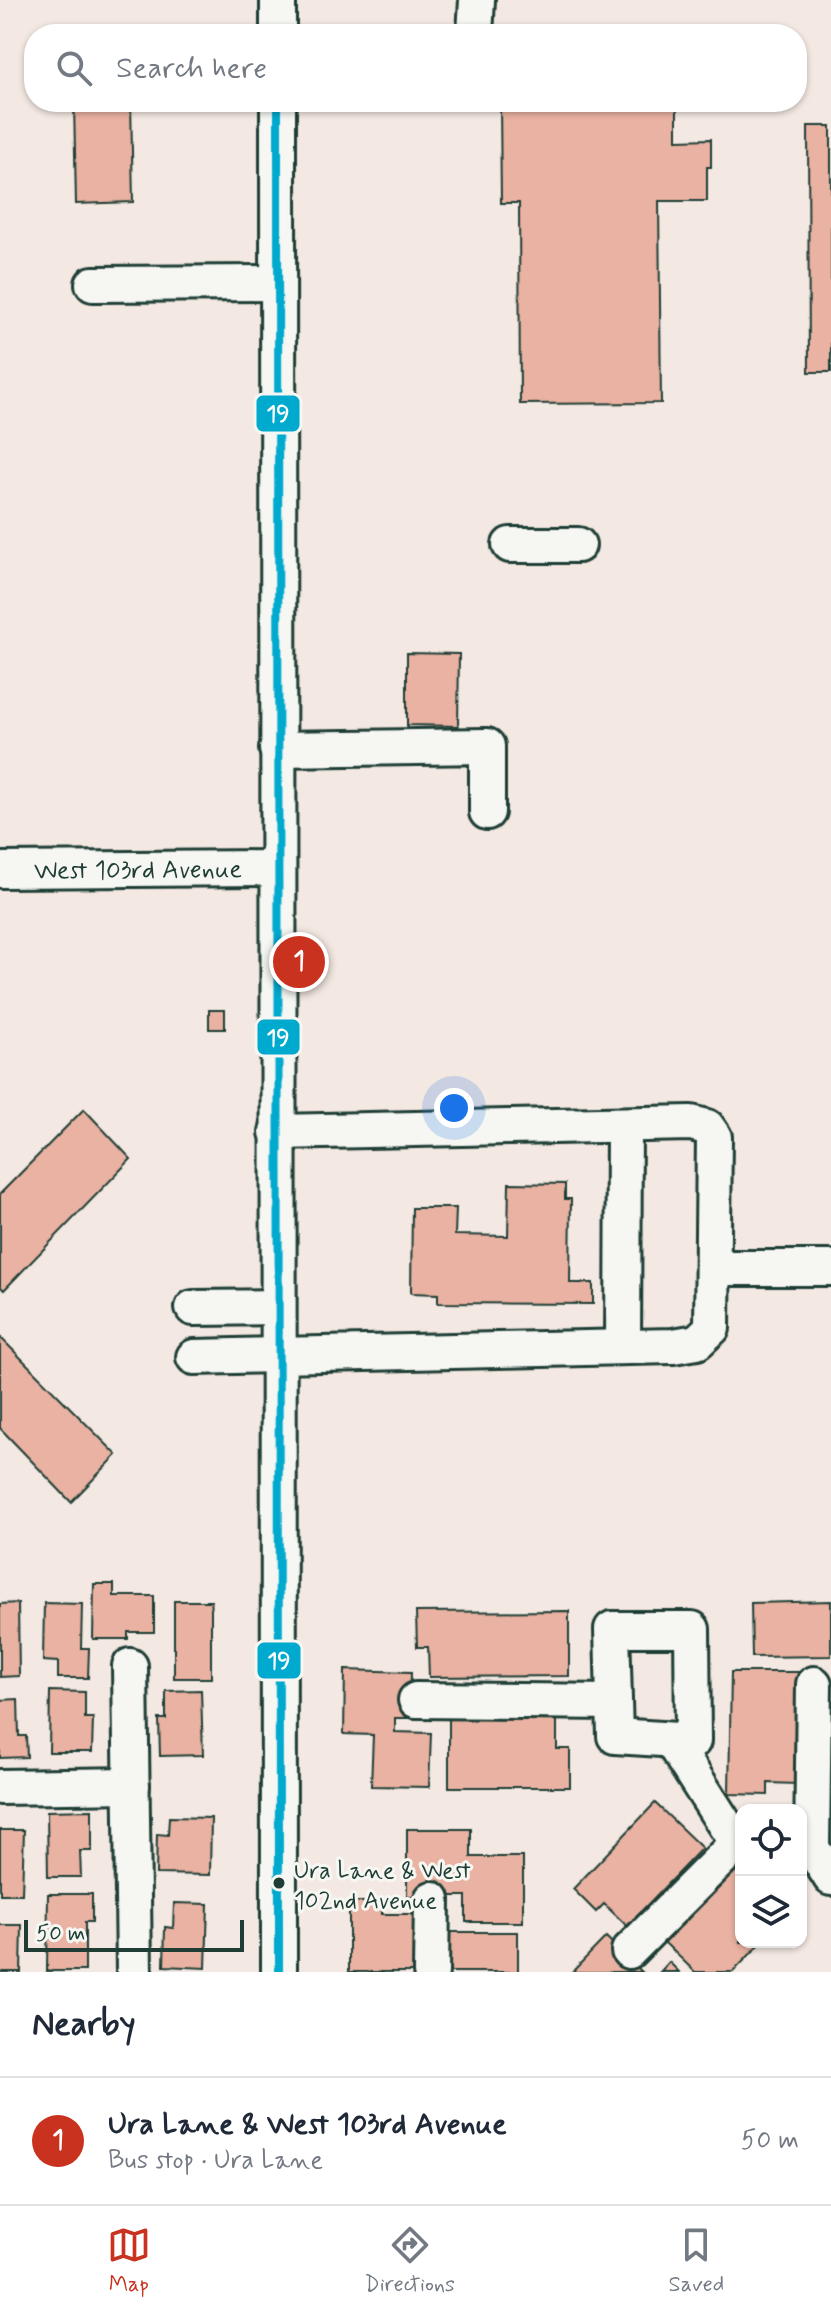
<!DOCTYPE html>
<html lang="en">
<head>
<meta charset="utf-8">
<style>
	:root { --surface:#fff; --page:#f2f2f3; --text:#1f2937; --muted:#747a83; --line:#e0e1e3; --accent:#c8321e }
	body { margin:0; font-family:Mynerve,sans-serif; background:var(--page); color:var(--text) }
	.controls { position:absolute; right:24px; bottom:24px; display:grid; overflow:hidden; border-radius:16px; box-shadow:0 2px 6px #0004 }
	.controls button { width:72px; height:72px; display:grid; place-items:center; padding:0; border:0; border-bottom:2px solid var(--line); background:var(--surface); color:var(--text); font:40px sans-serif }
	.scale { position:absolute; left:24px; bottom:20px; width:220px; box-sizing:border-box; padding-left:8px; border:4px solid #1f3d34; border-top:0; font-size:22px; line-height:28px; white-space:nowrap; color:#1f3d34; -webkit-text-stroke:6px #f6f6f2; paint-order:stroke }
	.you { position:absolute; left:454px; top:1108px; width:28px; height:28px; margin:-20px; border:6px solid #fff; border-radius:50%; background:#1a73e8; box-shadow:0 0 0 12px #1a73e833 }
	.badge { display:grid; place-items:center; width:52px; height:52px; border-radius:50%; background:var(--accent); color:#fff; font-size:26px; font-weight:700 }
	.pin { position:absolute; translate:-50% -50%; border:4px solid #fff; box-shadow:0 2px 8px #0006 }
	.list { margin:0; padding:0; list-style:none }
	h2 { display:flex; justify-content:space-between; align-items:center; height:104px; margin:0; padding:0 32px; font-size:34px }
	h2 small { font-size:26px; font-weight:400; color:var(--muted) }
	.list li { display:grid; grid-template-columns:52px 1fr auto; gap:24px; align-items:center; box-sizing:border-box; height:128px; padding:0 32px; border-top:2px solid var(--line) }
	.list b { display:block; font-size:30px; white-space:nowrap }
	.list p { margin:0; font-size:26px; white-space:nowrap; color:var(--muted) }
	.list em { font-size:26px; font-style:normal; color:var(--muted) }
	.icon { flex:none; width:44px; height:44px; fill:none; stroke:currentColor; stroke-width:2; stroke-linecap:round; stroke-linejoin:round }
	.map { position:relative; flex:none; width:831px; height:1972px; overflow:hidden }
	.search { position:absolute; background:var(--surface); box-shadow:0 2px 6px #0004; left:24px; right:24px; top:24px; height:88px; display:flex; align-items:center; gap:20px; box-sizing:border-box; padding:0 28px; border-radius:32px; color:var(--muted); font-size:30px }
	.sheet { height:232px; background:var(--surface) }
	nav { display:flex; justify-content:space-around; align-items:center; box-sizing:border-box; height:112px; border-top:2px solid var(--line); background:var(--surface); font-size:22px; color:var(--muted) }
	nav a { display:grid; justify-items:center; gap:4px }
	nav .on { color:var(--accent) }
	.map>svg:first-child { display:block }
</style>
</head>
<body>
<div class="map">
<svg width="831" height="1972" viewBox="0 0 831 1972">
	<rect width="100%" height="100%" fill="#f4e8e2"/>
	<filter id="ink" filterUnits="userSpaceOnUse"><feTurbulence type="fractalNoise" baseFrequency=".0125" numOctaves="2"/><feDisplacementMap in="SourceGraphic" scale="16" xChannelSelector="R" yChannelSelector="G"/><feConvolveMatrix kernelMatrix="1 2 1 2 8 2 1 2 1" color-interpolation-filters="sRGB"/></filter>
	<g filter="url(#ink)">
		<g fill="#eab2a2" stroke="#1f3d34" stroke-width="2">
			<path d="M74,102H131L133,202L76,204Z"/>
			<path d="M500,102H677V140L711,139V167H707V201H659L661,403L520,404L519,203H501Z"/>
			<path d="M808,126H831V372H809Z"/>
			<path d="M407,653L459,654L458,726L407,725Z"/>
			<rect x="209" y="1010" width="16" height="19"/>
			<path d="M84,1109L131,1159L4,1290L0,1286V1194Z"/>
			<path d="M509,1183L565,1184V1199H571L570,1283H593V1304L438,1303V1294L411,1293L412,1208H456L455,1235L508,1236Z"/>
			<path d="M0,1337L117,1455L71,1502L0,1428Z"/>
			<path d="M94,1584H114V1596H154V1632H128V1639H93Z"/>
			<rect x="174" y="1601" width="37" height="77"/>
			<path d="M831,1601V1656L752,1657L751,1603Z"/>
			<path d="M18,1603L19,1676L0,1677V1604Z"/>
			<path d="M44,1603L82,1604L81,1648H89L88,1678H58V1662L43,1661Z"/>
			<path d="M569,1611V1676L429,1677L428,1647H417L416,1612Z"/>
			<path d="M345,1670L411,1672L410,1718H395V1732L431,1733L429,1787L371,1786L373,1735L344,1734Z"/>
			<path d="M731,1672H799L797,1784L768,1783V1795L729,1794Z"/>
			<path d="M201,1690L203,1755L160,1756L159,1719H166V1691Z"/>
			<path d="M50,1691L85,1692V1718H93L92,1752H49Z"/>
			<path d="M18,1699L19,1736H26L27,1757L0,1758V1700Z"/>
			<path d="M449,1718H557V1749H570V1787H449Z"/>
			<path d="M655,1803L702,1848L627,1926L604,1904L596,1912L573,1889Z"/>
			<path d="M92,1810V1851H80L81,1877H48L47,1811Z"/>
			<path d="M169,1817L211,1818L210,1875L156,1874L157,1834L168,1835Z"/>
			<path d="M407,1829H471V1857H523V1922H466V1896H407Z"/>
			<path d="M0,1830H24L22,1894H0Z"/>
			<path d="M737,1866L741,1869V1942H762L733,1972H695L664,1942Z"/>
			<path d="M48,1894H92V1922H85V1971H47Z"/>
			<path d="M349,1902H382V1914H413V1972H349Z"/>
			<path d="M174,1903L208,1904L206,1968L164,1966L165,1927L173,1928Z"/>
			<path d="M0,1925H22L21,1972H0Z"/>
			<rect x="450" y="1932" width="68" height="40"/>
			<path d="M606,1937L642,1972H572Z"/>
			<path d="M669,1962L679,1972H660Z"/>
		</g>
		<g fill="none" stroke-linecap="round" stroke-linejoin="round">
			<g stroke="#1f3d34" stroke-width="40">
				<g id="minor">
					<path d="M278,0V34"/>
					<path d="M475,34L477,0"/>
					<path d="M278,102L279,1972"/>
					<path d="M93,284L277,283"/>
					<path d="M510,545H578"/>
					<path d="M277,749L487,746V812"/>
					<path id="s1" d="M0,870L277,868"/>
					<path d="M713,1268H831"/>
					<path d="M193,1308L277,1307"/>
					<path d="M623,1347L624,1125"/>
					<path d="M194,1357L673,1346L697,1342L712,1328L714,1137L707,1127L691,1123L277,1132"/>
					<path d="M612,1629H692L693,1741L615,1736Z"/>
					<path d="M130,1666L134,1972"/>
					<path d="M416,1700L613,1702"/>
					<path d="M671,1740L729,1831L741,1834"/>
					<path d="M0,1787L132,1785"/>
					<path d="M801,1846L812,1848L831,1878"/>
					<path d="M812,1848L814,1684"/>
					<path d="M629,1951L741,1839"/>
					<path d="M431,1972L432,1899"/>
				</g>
			</g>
			<use href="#minor" stroke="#f6f6f2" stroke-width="34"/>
			<g stroke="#f6f6f2" stroke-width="14">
				<path id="bus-1" d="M278,102L279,1972"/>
			</g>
			<use href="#bus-1" stroke="#00a9ce" stroke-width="8"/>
		</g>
	</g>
	<circle fill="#1f3d34" stroke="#f6f6f2" stroke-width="3" cx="279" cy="1883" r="7"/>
	<g text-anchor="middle" stroke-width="6" stroke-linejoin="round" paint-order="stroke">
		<g font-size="24" fill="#1f3d34" stroke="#f6f6f2" text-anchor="start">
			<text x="294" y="1878">Ura Lane &amp; West<tspan x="294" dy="30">102nd Avenue</tspan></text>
		</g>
		<g font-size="26" fill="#1f3d34" stroke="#f6f6f2">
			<text dy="9" stroke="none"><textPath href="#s1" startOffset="138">West 103rd Avenue</textPath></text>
		</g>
	</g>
	<g stroke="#f6f6f2" stroke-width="3">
		<rect x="255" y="394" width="46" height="39" rx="8" fill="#00a9ce"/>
		<rect x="256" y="1018" width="45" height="38" rx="8" fill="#00a9ce"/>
		<rect x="256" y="1641" width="46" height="39" rx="8" fill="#00a9ce"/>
	</g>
	<g font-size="22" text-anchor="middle" font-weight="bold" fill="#fff">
		<text x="278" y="421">19</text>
		<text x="278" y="1045">19</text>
		<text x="279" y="1668">19</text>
	</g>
</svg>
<div class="controls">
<button><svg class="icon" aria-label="locate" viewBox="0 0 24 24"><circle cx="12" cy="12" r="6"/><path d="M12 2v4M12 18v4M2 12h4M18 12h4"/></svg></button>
<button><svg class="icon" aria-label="layers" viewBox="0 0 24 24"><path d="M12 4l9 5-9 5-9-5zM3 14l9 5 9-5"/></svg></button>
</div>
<div class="scale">50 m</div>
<div class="you"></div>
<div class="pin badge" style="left:299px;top:962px">1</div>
<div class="search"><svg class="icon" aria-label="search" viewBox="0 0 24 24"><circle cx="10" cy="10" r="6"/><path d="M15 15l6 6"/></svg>Search here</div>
</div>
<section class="sheet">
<h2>Nearby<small></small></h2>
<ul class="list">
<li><span class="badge">1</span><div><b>Ura Lane &amp; West 103rd Avenue</b><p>Bus stop · Ura Lane</p></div><em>50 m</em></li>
</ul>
</section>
<nav>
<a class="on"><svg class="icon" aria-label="map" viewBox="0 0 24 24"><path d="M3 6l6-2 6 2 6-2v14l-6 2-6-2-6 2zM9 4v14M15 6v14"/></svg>Map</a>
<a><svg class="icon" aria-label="directions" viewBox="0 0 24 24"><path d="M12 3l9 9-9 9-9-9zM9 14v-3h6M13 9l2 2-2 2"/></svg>Directions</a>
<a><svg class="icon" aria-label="saved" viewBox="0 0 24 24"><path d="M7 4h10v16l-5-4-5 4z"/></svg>Saved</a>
</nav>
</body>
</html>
